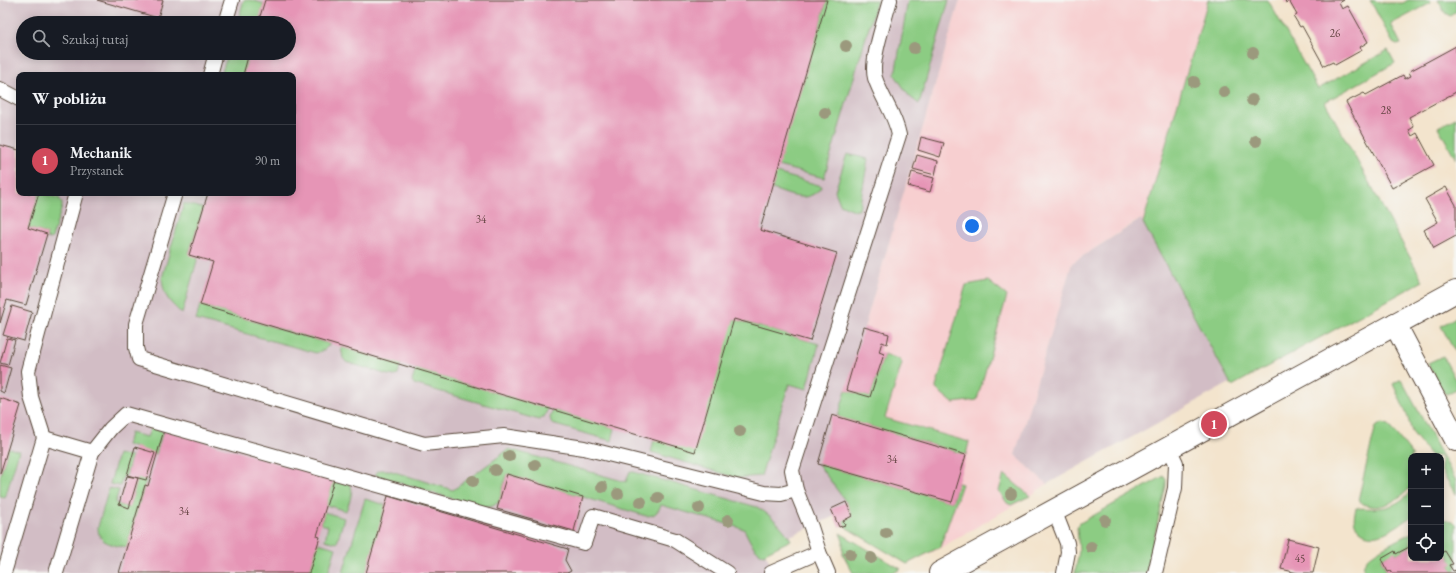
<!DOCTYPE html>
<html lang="pl">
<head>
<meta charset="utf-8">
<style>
	:root { --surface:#171b24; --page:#242831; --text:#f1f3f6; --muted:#9ea1a6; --line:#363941; --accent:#d1495b }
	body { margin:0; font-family:"EB Garamond",serif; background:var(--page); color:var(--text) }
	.controls { position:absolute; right:12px; bottom:12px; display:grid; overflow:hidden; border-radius:8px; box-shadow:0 2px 10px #0003 }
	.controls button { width:36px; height:36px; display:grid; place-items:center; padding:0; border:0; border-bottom:1px solid var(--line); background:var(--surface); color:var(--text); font:20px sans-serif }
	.you { position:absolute; left:972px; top:226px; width:14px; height:14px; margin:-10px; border:3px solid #fff; border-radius:50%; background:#1a73e8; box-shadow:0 0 0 6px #1a73e833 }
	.badge { display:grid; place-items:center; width:26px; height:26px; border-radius:50%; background:var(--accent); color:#fff; font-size:13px; font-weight:700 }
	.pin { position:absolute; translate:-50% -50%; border:2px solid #fff; box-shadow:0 1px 4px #0006 }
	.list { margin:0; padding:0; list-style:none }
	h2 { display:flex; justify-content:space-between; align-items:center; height:52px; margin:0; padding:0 16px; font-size:17px }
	h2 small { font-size:13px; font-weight:400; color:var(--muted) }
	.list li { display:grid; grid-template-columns:26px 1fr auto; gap:12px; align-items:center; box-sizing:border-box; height:72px; padding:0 16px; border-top:1px solid var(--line) }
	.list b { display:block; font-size:15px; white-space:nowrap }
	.list p { margin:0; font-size:13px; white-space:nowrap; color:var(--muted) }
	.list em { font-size:13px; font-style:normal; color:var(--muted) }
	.icon { flex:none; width:22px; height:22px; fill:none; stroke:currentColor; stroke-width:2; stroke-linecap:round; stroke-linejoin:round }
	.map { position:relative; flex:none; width:1456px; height:573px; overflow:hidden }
	.search { position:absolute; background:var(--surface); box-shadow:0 2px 10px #0003; left:16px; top:16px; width:280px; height:44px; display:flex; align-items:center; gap:10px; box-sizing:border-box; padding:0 14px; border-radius:22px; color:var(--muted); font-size:15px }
	.panel { position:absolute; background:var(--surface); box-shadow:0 2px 10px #0003; left:16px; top:72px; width:280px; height:124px; border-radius:8px }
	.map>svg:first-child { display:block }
</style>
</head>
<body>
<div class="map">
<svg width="1456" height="573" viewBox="0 0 1456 573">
	<rect width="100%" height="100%" fill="#f6f6f2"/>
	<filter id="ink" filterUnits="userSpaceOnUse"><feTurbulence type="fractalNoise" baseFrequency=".025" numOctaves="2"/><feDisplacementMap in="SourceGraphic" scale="8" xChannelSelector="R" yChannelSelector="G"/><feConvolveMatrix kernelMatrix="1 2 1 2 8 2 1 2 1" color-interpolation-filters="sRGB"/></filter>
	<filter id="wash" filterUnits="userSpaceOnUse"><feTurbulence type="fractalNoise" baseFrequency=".012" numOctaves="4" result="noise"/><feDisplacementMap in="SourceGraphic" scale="16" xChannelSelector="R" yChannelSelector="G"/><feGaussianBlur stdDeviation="0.9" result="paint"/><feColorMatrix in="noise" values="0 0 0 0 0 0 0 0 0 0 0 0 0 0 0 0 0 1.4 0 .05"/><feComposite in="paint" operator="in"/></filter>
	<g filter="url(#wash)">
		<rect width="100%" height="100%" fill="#f3e4cd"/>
		<path fill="#f7cfd0" d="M960,0H1208L1143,223L1140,219L1072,263L1015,455L1047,484L1030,496L935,551L907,564L847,528L852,516L846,502L818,464L832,415L838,417Z"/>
		<g fill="#d2bdc5" fill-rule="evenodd">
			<path d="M0,0H960L838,417L832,415L818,463L846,502L835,516L790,536L791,540L765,553L776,573H0ZM23,23H289V53H23ZM19,75H293V193H19Z"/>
			<path d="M1141,219L1230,383L1047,484L1015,455L1072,263Z"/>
		</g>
		<g fill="#8ccc83" stroke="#647b50">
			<path d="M244,0H252L264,4L258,23H237Z"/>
			<path d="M827,0H877L824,178L778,166Z"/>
			<path d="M908,0H949L919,104L909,96L895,75Z"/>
			<path d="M1208,0H1268L1318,89L1388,50L1395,63L1325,102L1423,281L1232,386L1143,223Z"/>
			<path d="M1370,0L1385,3H1403L1408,0H1430L1431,3L1391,24L1401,44L1397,45L1393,43Z"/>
			<path d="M1438,0H1456V12L1450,16L1445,13Z"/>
			<path d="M228,53H249L243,75H221Z"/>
			<path d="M1456,118V159L1438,127Z"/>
			<path d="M847,154L868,159L859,210H854L840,204L835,191Z"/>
			<path d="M776,173L822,186C808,205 791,195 772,189Z"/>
			<path d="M39,193L59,198L62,203V207L52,238L50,239L46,238L47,234L28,228Z"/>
			<path d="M187,193H208L206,200L186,196Z"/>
			<path d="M184,203L203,208L189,254L198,257L182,314C169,301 164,298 162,278Z"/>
			<path d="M988,281L1007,296L977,400L953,403L936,389V387L966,285Z"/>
			<path d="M200,305L330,344L324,350L316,353L196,320Z"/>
			<path d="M1456,317V354L1441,326Z"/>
			<path d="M734,319L819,344L807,389L789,384L761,476L737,478L651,452L654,440Z"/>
			<path d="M341,347L401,364L398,374L395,376L388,375L346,362L343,358Z"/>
			<path d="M884,354L899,359L902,363L885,418L969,442L966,455L838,417L846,390L870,397Z"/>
			<path d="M1443,356L1456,381V389L1447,394L1444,393L1428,363Z"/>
			<path d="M416,369L548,408L544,417L539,420L414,384L412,381Z"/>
			<path d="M1401,379L1456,481V495L1441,470V456H1431L1412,432L1407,415L1393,384Z"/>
			<path d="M553,410L615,428L612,441L552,424L550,418Z"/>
			<path d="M1383,423L1389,425L1413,456H1411V487C1401,498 1382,511 1366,505C1363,504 1360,502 1358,500L1375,429L1377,426Z"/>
			<path d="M151,428L163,431L156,454L127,445L130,433L147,437Z"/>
			<path d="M8,448L19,451L5,498L0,496V476Z"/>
			<path d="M509,449L626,482L630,471L757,507C773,517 781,525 791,540L765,553V555C754,552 749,539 744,529L661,505C658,512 655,516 646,516L507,474L499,502L493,506L483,508L375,475L379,470H388L453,490Z"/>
			<path d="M118,454L131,457L126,476H123L120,486L110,484Z"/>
			<path d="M818,464L952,502L958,483L962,484L940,547L907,564L847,528L843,521L852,516L846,502Z"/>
			<path d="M1004,474L1030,496L1011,505L1007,503L999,491Z"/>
			<path d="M1164,476L1166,480V486L1146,573H1075L1079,551L1077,528L1080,523Z"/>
			<path d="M138,478L146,480L127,547L121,546V547C108,543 98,542 98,527L109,488L119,490L115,503L129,508Z"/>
			<path d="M334,480C338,481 345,482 349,484C356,488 348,505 346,511L326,505Z"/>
			<path d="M1411,492V517C1396,526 1376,544 1360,531C1352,524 1354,516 1356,508C1381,509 1392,510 1411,492Z"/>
			<path d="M365,499L386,505L366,573H343Z"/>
			<path d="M324,512L344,518L337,543L325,540L328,526L321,524Z"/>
			<path d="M1441,519L1453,521L1456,524V571H1453L1449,565L1452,564L1446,551L1443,552L1441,550Z"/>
			<path d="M840,533L901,569L893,573H853L843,554V541Z"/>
			<path d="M1411,533V546L1396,554L1395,552L1381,559L1387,572L1391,571L1392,573H1364C1363,569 1363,564 1366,561C1371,552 1400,539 1411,533Z"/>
			<path d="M318,543L336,548L328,573H309Z"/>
		</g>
		<g id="blocks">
			<g fill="#e695b6">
				<path d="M97,0H163L158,18Z"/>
				<path d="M265,0H827L760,230L837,253L810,341L734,319L695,452L200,305L213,262L189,255L208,193H293V75H243L249,53H289V23H258Z"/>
				<path d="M1285,0H1344L1339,3L1342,9L1348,6L1368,42L1360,47L1362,50L1335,65L1333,62L1324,66L1302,26L1300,27L1294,17L1297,15L1289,1L1286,3Z"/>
				<path d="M1456,46V92L1409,117L1414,127L1409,130L1412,136L1417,133L1434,165L1392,188L1346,102L1364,93L1366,95L1403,75L1405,79L1411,76L1409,72L1410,71Z"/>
				<path d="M921,137L944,143L940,157L918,150Z"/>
				<path d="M0,145L19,150V193H39L28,228L47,234L26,305L7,300L0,323Z"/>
				<path d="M917,155L938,161L935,175L913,169Z"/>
				<path d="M912,172L934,178L930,192L908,186Z"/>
				<path d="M1446,187L1456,205V236L1434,248L1424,230L1438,222L1425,199Z"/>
				<path d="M12,306L32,312L24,341L3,335Z"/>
				<path d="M864,327L889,334L887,344L882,342L879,352L884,354L870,397L846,390Z"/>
				<path d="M7,338L15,340L8,365L0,363Z"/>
				<path d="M0,365L11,368L4,393L0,391Z"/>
				<path d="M0,398L21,405L0,474Z"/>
				<path d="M832,415L966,455L952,502L818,464Z"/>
				<path d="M164,430L334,480L317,536L320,537L309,573H119L145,485L148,486Z"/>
				<path d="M135,447L155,453L146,480L127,475Z"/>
				<path d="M507,474L583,497L574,531L497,509Z"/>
				<path d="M127,476L138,478L129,508L119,504Z"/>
				<path d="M388,496L568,549L565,560L571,571L567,573H366Z"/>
				<path d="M846,502L852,516L843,521L845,525L839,527L831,509Z"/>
				<path d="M1288,539L1319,547L1313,573H1298L1281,569Z"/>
				<path d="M1411,546V558H1441V550L1443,552L1445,551L1453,564L1449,565L1453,571L1456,570V573H1392L1391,571L1388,572L1381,559L1395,551L1396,554Z"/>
			</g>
		</g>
	</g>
	<g filter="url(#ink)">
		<use href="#blocks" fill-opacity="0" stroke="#574638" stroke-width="1"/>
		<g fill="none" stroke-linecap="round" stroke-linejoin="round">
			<g stroke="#574638" stroke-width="16">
				<g id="service">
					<path d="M225,23L232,0"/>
					<path d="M210,75L216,53"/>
					<path d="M0,89L19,99"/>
					<path d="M175,193L136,324V348L139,359L424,444L504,436L584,448L764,493L781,494L796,490"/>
					<path d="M44,438L92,452L111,428L126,414L584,543L593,516L675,540L727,573"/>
					<path d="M1054,510L1067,543L1068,552L1064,573"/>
					<path d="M4,573L44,438L31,397L28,371L76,193"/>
					<path d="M56,573L92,452"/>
					<path d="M771,573L819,552"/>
					<path d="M828,573L819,552L811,527L796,490L792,470L899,135C895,114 882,99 875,78C870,61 885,19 890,0"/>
					<path d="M1155,573L1175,488L1176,463L1169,448"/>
				</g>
			</g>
			<g stroke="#574638" stroke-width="24">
				<path id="minor" d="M1395,324L1456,440"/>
			</g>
			<g stroke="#574638" stroke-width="24">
				<path id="tertiary" d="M940,573L1456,291"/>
			</g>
			<use href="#service" stroke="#fff" stroke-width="14"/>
			<use href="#minor" stroke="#fff" stroke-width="22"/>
			<use href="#tertiary" stroke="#fff" stroke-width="22"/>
		</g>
		<g fill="#9b997d">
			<circle cx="846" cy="46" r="6"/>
			<circle cx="914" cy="48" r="6"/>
			<circle cx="1253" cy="53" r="6"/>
			<circle cx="1194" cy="82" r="6"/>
			<circle cx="1224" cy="92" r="6"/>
			<circle cx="1252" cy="100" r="6"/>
			<circle cx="825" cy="113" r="6"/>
			<circle cx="1256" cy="141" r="6"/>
			<circle cx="740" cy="431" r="6"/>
			<circle cx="509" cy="456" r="6"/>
			<circle cx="535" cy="465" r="6"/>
			<circle cx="495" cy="470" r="6"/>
			<circle cx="473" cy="481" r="6"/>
			<circle cx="602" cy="487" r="6"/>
			<circle cx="618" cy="494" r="6"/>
			<circle cx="1011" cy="494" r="6"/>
			<circle cx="658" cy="498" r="6"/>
			<circle cx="641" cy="502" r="6"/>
			<circle cx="699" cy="508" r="6"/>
			<circle cx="728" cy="520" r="6"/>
			<circle cx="1105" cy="520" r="6"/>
			<circle cx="886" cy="533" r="6"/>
			<circle cx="1091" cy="547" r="6"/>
			<circle cx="850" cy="554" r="6"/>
			<circle cx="871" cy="558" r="6"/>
		</g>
	</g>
	<g text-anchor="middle" stroke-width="3" stroke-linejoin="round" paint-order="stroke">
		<g font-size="11" fill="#664544">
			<text x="1335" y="37">26</text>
			<text x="1386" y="114">28</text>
			<text x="481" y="223">34</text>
			<text x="892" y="463">34</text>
			<text x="184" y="515">34</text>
			<text x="1300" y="562">45</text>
		</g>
	</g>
</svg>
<div class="controls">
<button>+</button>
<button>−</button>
<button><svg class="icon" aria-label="locate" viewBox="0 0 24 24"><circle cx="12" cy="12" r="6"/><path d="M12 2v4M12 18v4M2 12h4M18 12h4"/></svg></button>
</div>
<div class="you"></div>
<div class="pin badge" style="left:1214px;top:424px">1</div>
<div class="search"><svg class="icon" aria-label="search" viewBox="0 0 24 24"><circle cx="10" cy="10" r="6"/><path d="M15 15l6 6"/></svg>Szukaj tutaj</div>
<section class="panel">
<h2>W pobliżu<small></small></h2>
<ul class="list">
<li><span class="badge">1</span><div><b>Mechanik</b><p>Przystanek</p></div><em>90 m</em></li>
</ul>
</section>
</div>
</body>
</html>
